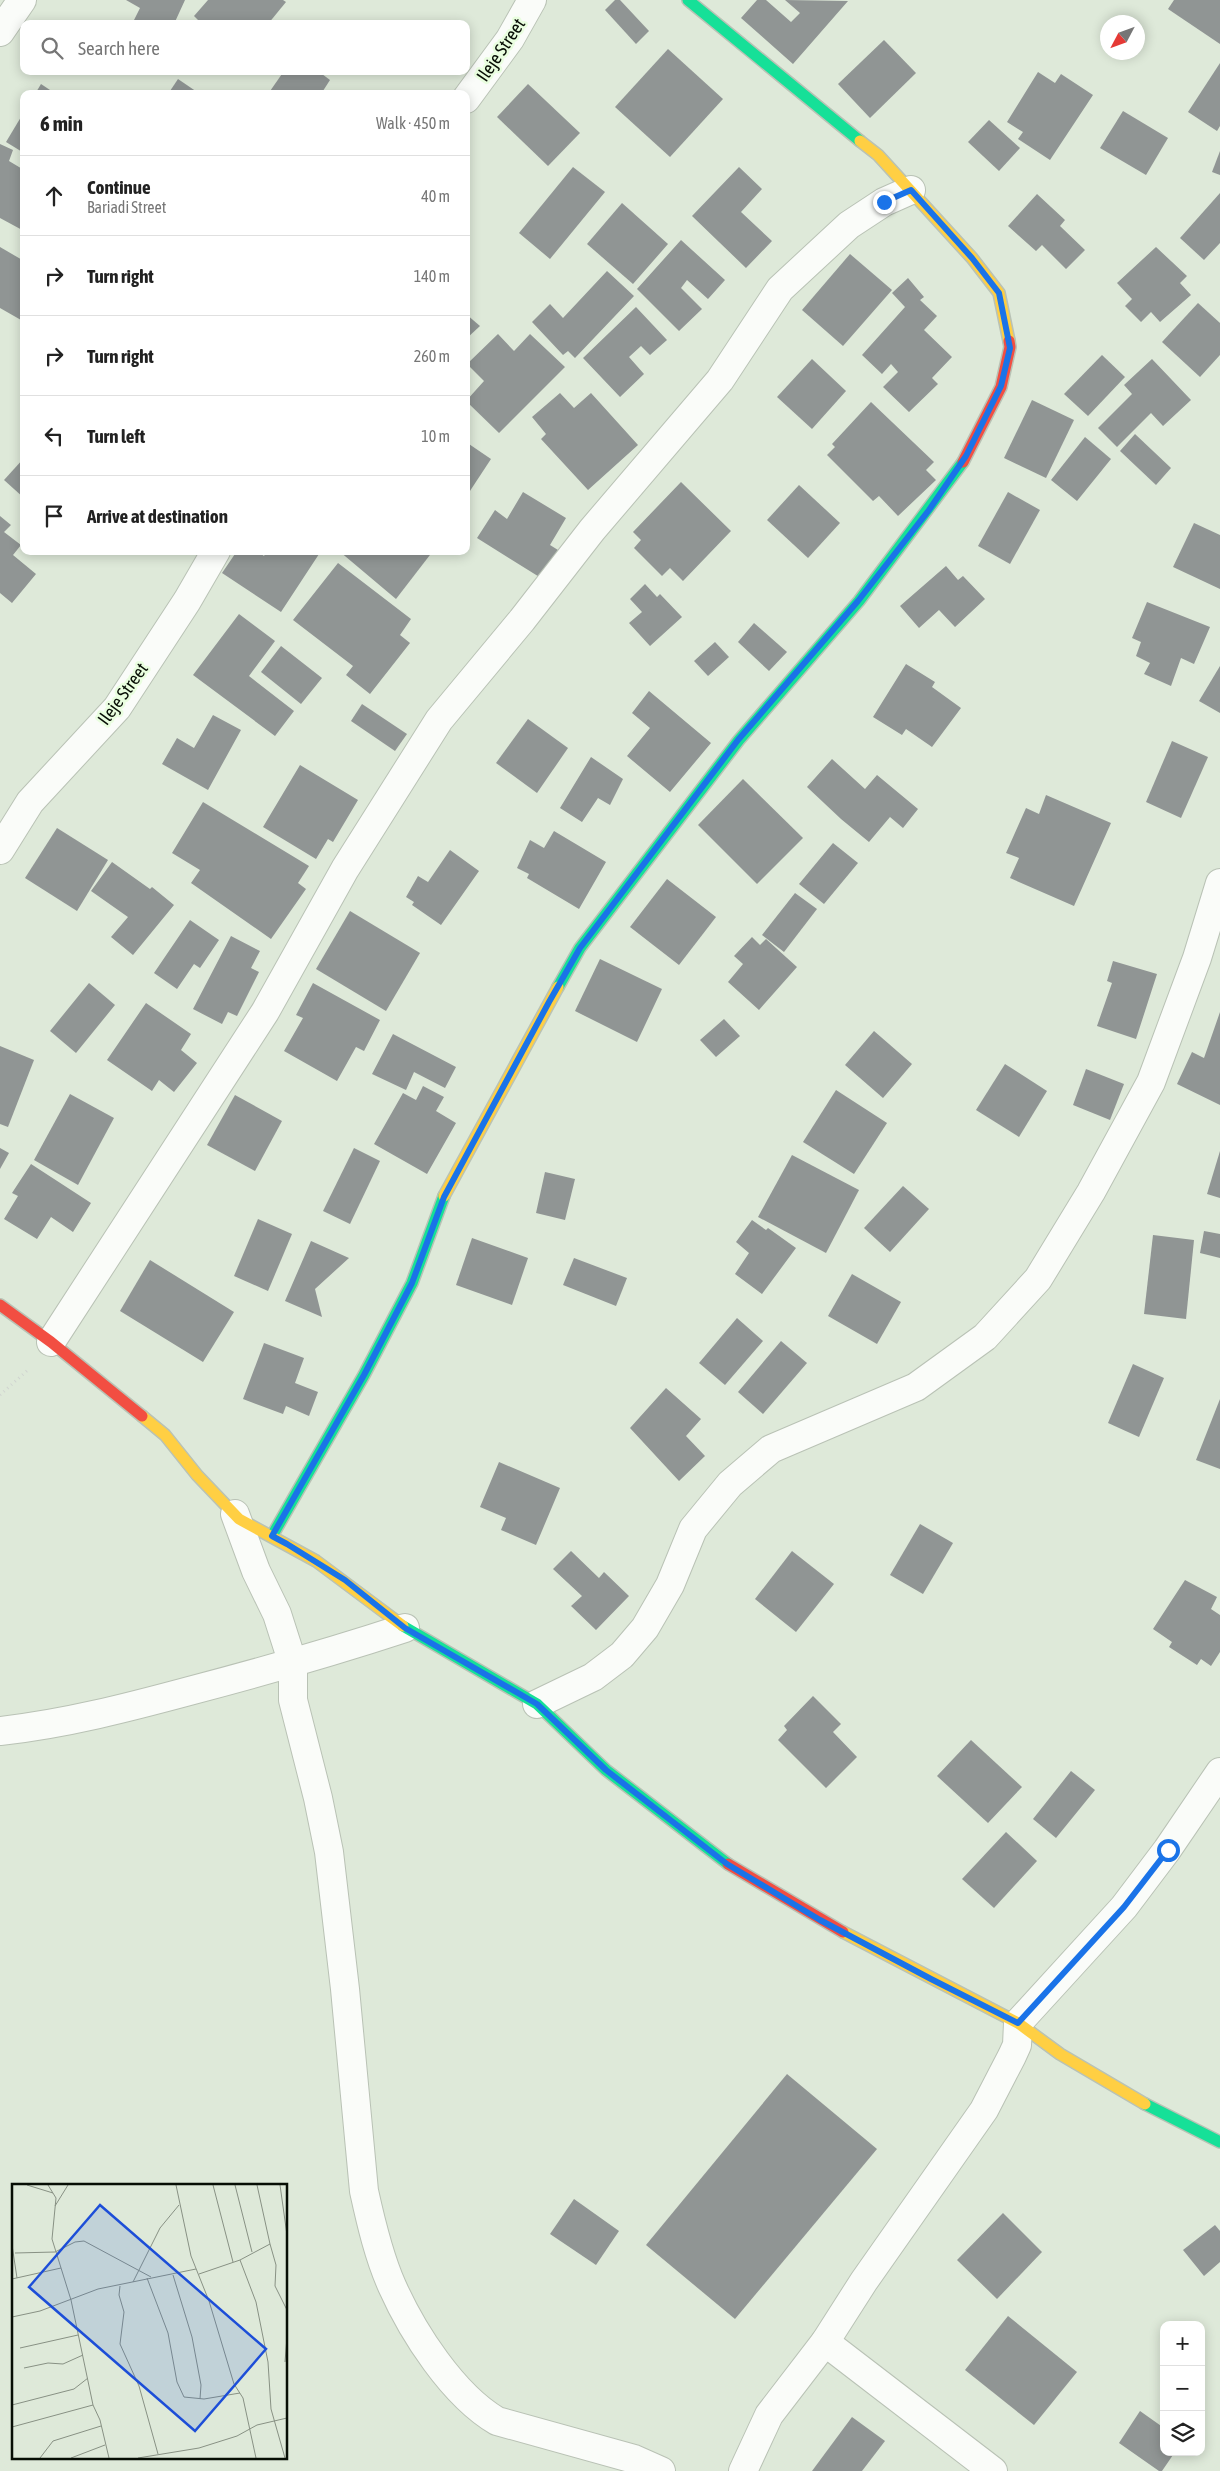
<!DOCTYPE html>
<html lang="en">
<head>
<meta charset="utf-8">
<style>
	:root { --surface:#fff; --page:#f2f2f2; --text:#222; --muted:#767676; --line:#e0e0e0 }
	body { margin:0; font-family:"Asap Condensed",sans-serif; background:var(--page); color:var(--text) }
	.controls { position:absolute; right:15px; bottom:15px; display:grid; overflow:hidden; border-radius:10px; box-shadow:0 2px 12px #0003 }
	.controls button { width:45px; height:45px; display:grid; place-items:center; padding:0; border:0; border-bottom:1px solid var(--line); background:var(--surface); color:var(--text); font:25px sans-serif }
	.compass { position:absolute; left:1100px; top:15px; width:45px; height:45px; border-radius:50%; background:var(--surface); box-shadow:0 2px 12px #0003; rotate:229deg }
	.stop { position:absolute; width:15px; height:15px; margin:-11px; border:4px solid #1a73e8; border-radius:50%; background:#fff }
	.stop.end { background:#1a73e8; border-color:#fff; box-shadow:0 1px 5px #0008 }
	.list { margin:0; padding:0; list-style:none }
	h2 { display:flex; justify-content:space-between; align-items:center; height:65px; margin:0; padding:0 20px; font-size:21px }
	h2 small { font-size:16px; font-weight:400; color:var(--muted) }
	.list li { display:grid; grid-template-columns:32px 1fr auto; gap:15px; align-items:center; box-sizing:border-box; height:80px; padding:0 20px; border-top:1px solid var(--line) }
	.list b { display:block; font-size:19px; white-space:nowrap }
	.list p { margin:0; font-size:16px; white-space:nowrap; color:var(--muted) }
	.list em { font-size:16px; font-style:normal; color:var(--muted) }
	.icon { flex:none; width:28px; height:28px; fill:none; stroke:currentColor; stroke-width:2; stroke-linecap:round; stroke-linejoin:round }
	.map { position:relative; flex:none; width:1220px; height:2471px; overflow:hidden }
	.search { position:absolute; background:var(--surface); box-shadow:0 2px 12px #0003; left:20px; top:20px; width:450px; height:55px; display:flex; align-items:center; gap:12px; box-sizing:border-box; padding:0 18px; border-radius:10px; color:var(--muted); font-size:19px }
	.panel { position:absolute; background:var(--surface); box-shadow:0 2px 12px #0003; left:20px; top:90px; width:450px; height:465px; border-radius:10px }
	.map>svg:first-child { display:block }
</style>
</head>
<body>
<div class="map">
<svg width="1220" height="2471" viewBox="0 0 1220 2471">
	<rect width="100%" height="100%" fill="#dee9d9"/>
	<g fill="#909594">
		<path d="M126,0H185L174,24H138L133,22L140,8Z"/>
		<path d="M208,0H283L286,2L268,24H202L194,16Z"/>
		<path d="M615,0H620L649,31L636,44L605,10Z"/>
		<path d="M757,0H766L791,22L800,13L785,0L848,1L793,64L741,18Z"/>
		<path d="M1174,0H1220V44L1168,9Z"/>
		<path d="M884,40L916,73L870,118L838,84Z"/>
		<path d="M668,49L723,99L670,157L615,107Z"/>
		<path d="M1220,63V126L1217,131L1188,112Z"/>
		<path d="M284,71H318L330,80L321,94H268Z"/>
		<path d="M1038,72L1055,83L1061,74L1093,95L1050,160L1018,139L1023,132L1007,122Z"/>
		<path d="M178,79L200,94H168Z"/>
		<path d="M41,84L56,94H35Z"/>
		<path d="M528,84L580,133L548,166L497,117Z"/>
		<path d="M1123,111L1168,138L1146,175L1100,148Z"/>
		<path d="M24,112V153L6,142Z"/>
		<path d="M989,120L1020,148L999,171L968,142Z"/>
		<path d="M0,144L13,150L9,161L24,170V231L0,218Z"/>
		<path d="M1220,151V175L1212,172Z"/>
		<path d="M573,167L605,192L550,259L519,233Z"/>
		<path d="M739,167L762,189L741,212L772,241L746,268L692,216Z"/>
		<path d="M1220,193V243L1204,260L1180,238Z"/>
		<path d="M1037,194L1065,220L1060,226L1085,250L1066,269L1042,245L1036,251L1008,226Z"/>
		<path d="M622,203L668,244L633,284L587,244Z"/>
		<path d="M681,240L725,280L708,299L687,280L681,288L702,309L679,331L637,289Z"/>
		<path d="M0,247L24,261V316L21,320L0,308Z"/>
		<path d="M1156,247L1187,276L1180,283L1191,295L1160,322L1151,312L1141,322L1125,306L1132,299L1117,283Z"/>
		<path d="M850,254L892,290L843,346L802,310Z"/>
		<path d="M607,271L634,296L575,358L568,351L563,355L532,322L550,304L563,318Z"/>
		<path d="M908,278L924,297L920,300L937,316L924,330L952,357L932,378L938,384L909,412L883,387L898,372L891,364L882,374L862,355L905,307L892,293Z"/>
		<path d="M1198,303L1220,323V355L1200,377L1162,342Z"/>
		<path d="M636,307L667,340L650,355L641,346L629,357L644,374L620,397L583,358Z"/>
		<path d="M466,314L480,326L466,339Z"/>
		<path d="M498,334L514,351L530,334L565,367L499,433L466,401L484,381L467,364Z"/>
		<path d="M1102,355L1125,377L1088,416L1064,394Z"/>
		<path d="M812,359L846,391L812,429L777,397Z"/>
		<path d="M1152,359L1191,400L1163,426L1151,413L1117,447L1098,428L1132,394L1124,385Z"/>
		<path d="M560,393L574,408L591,393L638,445L588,490L541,439L546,434L532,417Z"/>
		<path d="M1032,400L1074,420L1046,478L1004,458Z"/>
		<path d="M871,402L934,462L926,470L936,480L898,516L879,496L873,501L827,455L835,447L832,444Z"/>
		<path d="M1135,434L1171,468L1156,485L1120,451Z"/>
		<path d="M1085,437L1111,459L1077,501L1051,480Z"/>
		<path d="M466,442L491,459L466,497Z"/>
		<path d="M24,458V498L4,480Z"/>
		<path d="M681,482L731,531L683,581L670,568L662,576L634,548L641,540L633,532Z"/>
		<path d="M799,485L840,523L808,558L767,520Z"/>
		<path d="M523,492L566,518L550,545L558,550L541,578L477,538L495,510L507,519Z"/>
		<path d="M1008,492L1040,510L1010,564L978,546Z"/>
		<path d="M0,516L11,525L4,532L21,545L13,555L36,574L12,603L0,593Z"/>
		<path d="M1194,523L1220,535V589L1173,567Z"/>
		<path d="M237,551H257L264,556L267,551H321L281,612L222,573Z"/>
		<path d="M339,551H433L396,599Z"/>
		<path d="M338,563L411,619L400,635L410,643L370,694L346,675L353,666L293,620Z"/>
		<path d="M946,566L958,580L963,576L985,599L955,627L939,610L919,628L900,606Z"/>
		<path d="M645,584L657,597L660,594L682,617L650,646L629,623L642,612L630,599Z"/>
		<path d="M1147,602L1210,627L1194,664L1181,658L1171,686L1144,674L1150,663L1136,656L1141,642L1132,638Z"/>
		<path d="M239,614L275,641L249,676L294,711L275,736L193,675Z"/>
		<path d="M754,623L787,652L769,671L738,642Z"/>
		<path d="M715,642L729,657L708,676L694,661Z"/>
		<path d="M281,646L322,678L301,704L261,672Z"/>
		<path d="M906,664L935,682L932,687L961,708L932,747L906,729L902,735L873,717Z"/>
		<path d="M1220,666V713L1199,701Z"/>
		<path d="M649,691L711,743L670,792L627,756L650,728L632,713Z"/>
		<path d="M362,704L407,734L395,751L351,721Z"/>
		<path d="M213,715L241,730L208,790L162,764L177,738L194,748Z"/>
		<path d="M528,719L568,748L537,793L496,763Z"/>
		<path d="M1172,741L1208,757L1181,818L1146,802Z"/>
		<path d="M591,757L623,779L610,805L598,798L582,822L560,808Z"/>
		<path d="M832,759L865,789L877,775L918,809L903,828L890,817L869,842L841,819L807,787Z"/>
		<path d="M300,765L358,800L333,842L328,839L316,859L263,827Z"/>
		<path d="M743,779L803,838L757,884L698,825Z"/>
		<path d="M1046,795L1111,823L1074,906L1010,878L1019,858L1006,853L1026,808L1039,814Z"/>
		<path d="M203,802L309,866L298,883L306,889L271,939L191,883L200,870L172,853Z"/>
		<path d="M57,828L108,860L77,911L25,878Z"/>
		<path d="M554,831L606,862L579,909L527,878L529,874L517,868L530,840L544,848Z"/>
		<path d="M833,843L858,863L824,904L799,884Z"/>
		<path d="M450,850L479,871L441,925L412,905L414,902L406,897L418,876L428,882Z"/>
		<path d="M112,862L150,889L152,887L174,905L133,955L111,937L128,917L91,891Z"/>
		<path d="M667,879L716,917L679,965L630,927Z"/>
		<path d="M795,893L817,909L784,952L762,935Z"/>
		<path d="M350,911L420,953L386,1011L316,969Z"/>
		<path d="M190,920L219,940L200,968L194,964L177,989L154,973Z"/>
		<path d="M231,936L260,951L251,968L259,972L237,1016L228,1012L222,1024L193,1009Z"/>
		<path d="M752,937L760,945L766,939L797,967L759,1010L728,982L743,964L734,956Z"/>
		<path d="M600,959L662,989L637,1042L575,1011Z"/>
		<path d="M1113,961L1157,974L1136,1039L1097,1026L1112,983L1107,981Z"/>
		<path d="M89,983L115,1005L76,1053L50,1031Z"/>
		<path d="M313,983L380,1020L364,1051L356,1047L337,1081L284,1051L303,1018L296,1015Z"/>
		<path d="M146,1003L191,1034L181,1050L197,1063L174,1092L159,1080L152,1091L107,1060Z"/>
		<path d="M1220,1012V1105L1177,1084L1192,1052L1204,1058Z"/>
		<path d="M724,1019L740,1036L716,1057L700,1040Z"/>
		<path d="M874,1031L912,1064L883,1098L845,1065Z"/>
		<path d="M393,1034L456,1067L445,1088L414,1072L406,1090L372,1074Z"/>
		<path d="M0,1046L34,1060L8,1127L0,1124Z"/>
		<path d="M1005,1064L1047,1091L1019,1137L976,1110Z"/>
		<path d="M1086,1069L1124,1084L1110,1120L1073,1105Z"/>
		<path d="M423,1086L444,1097L436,1111L456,1123L427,1174L374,1144L403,1093L416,1100Z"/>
		<path d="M836,1090L887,1123L854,1174L803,1142Z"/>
		<path d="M70,1094L114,1118L78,1185L34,1160Z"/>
		<path d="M235,1095L282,1121L255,1171L207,1145Z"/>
		<path d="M0,1148L9,1153L0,1169Z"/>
		<path d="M354,1148L380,1161L350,1224L323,1211Z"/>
		<path d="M1220,1151V1198L1207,1194Z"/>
		<path d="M792,1155L859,1190L826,1253L758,1217Z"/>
		<path d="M31,1164L91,1203L73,1232L51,1217L37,1239L4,1219L18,1196L12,1193Z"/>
		<path d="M545,1172L575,1179L565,1220L536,1213Z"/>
		<path d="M903,1186L929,1209L890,1252L864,1228Z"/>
		<path d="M258,1219L292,1234L268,1291L234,1276Z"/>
		<path d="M752,1220L766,1230L768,1228L796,1248L762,1294L735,1274L749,1253L736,1242Z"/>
		<path d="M1204,1231L1220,1234V1258L1200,1253Z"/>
		<path d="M1153,1235L1194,1240L1186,1319L1144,1314Z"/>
		<path d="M472,1238L528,1258L512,1305L456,1285Z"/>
		<path d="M311,1241L349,1258L315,1289L322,1317L285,1301Z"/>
		<path d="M574,1258L627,1278L616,1306L563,1285Z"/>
		<path d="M150,1260L234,1312L203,1362L120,1311Z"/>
		<path d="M852,1274L901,1302L877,1344L828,1316Z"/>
		<path d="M737,1318L763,1341L725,1385L699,1363Z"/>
		<path d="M781,1341L807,1363L763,1414L738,1392Z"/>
		<path d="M264,1343L304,1358L295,1383L318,1392L309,1416L286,1406L283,1414L243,1399Z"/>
		<path d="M1133,1364L1164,1378L1139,1437L1108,1423Z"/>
		<path d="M666,1388L701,1419L686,1436L705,1456L679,1481L630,1428Z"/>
		<path d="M1220,1399V1469L1196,1460Z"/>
		<path d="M499,1462L560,1488L536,1545L501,1530L506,1518L480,1507Z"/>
		<path d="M920,1524L953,1543L923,1594L890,1575Z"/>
		<path d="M571,1551L599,1578L604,1572L629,1596L596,1630L571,1606L582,1596L553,1569Z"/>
		<path d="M792,1551L834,1584L796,1632L755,1599Z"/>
		<path d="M1185,1580L1217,1597L1211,1609L1220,1615V1652L1211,1666L1201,1659L1197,1665L1169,1647L1172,1642L1153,1629Z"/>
		<path d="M813,1696L841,1724L833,1732L857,1757L826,1788L778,1740L787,1730L784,1726Z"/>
		<path d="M971,1740L1022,1787L988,1823L937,1776Z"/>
		<path d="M1071,1771L1095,1790L1056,1838L1033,1819Z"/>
		<path d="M1006,1832L1037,1861L994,1908L962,1879Z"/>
		<path d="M787,2074L877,2149L735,2319L646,2245Z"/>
		<path d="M574,2199L619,2231L596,2265L550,2234Z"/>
		<path d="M1003,2213L1042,2252L997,2299L957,2260Z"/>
		<path d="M1215,2225L1220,2231V2262L1204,2276L1183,2250Z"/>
		<path d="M1008,2316L1077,2372L1034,2425L965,2370Z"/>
		<path d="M1140,2411L1164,2428V2452H1175L1162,2471H1159L1119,2443Z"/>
		<path d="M852,2417L885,2441L862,2471H812Z"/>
	</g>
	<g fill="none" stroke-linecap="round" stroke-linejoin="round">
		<g stroke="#b9c2b5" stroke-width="30">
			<g id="street">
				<path d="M0,32L22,0"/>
				<path d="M466,99L510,39L532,0"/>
				<path d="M0,850L30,802L117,708L187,601L216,551"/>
				<path d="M51,1342L265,1012L345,869L439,720L522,620L592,530L720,380L780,289L849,225L884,202L911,190"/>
				<path d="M235,1514L256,1571L277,1614L293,1664V1700L318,1798L329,1852L345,1989L364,2191C371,2223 379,2257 392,2286C413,2333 453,2395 497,2421L634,2459L661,2471"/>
				<path d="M537,1704L593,1677L622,1655L645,1628L670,1585L693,1529L730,1484L771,1449L916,1387L985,1337L1038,1279L1091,1192L1151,1082L1197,958L1220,883"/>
				<path d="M0,1731C65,1724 130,1707 193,1690C265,1671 335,1651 405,1628"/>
				<path d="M825,2342L993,2471"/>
				<path d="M743,2471L769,2415L825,2342L864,2281L984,2110L1012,2056L1017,2045L1018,2023L1124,1907L1167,1850L1220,1772"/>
			</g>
		</g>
		<g stroke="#b9c2b5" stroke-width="14">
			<g id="fast">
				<path d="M688,0L860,141"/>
				<path d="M558,987L580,948L739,740L859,601L963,462"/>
				<path d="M272,1536L364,1375L412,1283L444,1196"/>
				<path d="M403,1626L537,1704L606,1770L728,1864"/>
				<path d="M1145,2104L1220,2142"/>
			</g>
		</g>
		<g stroke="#b9c2b5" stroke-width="14">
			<g id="slow">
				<path d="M860,141L878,155L972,258L999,293L1009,341"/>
				<path d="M444,1196L558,987"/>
				<path d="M142,1416L165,1435L197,1475L239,1519L316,1561L403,1626"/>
				<path d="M843,1932L1018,2023L1060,2054L1145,2104"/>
			</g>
		</g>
		<g stroke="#b9c2b5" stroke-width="14">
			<g id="jam">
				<path d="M963,462L1001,387L1010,347L1009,341"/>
				<path d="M0,1305L51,1342L142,1416"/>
				<path d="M728,1864L843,1932"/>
			</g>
		</g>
		<path stroke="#d0d4d0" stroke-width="3" stroke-dasharray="1 4" stroke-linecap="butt" d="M0,1395L29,1369"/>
		<use href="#street" stroke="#fafcf9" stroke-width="28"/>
		<use href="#fast" stroke="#16e098" stroke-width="11"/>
		<use href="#slow" stroke="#ffcf43" stroke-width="11"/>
		<use href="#jam" stroke="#f24e42" stroke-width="11"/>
	</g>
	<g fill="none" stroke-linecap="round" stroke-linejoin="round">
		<path stroke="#1a73e8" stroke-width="6" d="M884,202L911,190L972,258L999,293L1010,348L1001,386L966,456L929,510L858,601L738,740L580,948L549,1002L444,1197L412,1283L364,1375L272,1536L287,1544L345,1580L405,1628L537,1704L606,1770L727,1864L820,1920L931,1979L1018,2023L1124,1907L1168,1850"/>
	</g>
	<g text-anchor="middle" stroke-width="5" stroke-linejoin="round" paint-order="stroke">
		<g font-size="18" fill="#070e05" stroke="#e9fedf">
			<text transform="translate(501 50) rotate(-56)" y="6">Ileje Street</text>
			<text transform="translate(123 694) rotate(-54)" y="6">Ileje Street</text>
		</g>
	</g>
	<g transform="translate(12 2184)">
		<rect width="275" height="275" fill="#dee9d9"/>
		<path fill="none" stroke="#889184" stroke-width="1" d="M15,1L41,9M36,1L44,14L40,55L59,116L81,221L88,236L97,274M164,1L179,72L197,117L222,200L231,214L244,274M201,1L221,78M223,1L240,68M268,1L275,51M43,22L56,1M258,60L264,81L263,102L275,126M0,61L5,94M3,69L43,68L63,58L72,57L139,93M228,76L244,118L256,178L259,225L273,274M187,90L228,76L258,60L245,1M161,91L180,153L189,201L188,215M135,94L156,149L165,198L172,213L192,215L228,209M0,95L49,84M121,98L148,44L167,21M108,102L107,111L112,128L108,160L127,202L146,270M0,133L28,127L86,105L184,85M8,164L66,151M273,178L275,153M12,184L36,179L51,180L71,171M0,221L62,205L76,194M0,243L81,221M28,274L41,257L89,242M59,274L93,261M126,274L187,264L225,252L245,241L275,234"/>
		<path fill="#1d4ed8" fill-opacity="0.15" stroke="#1d4ed8" stroke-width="2.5" d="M88,21L254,165L183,247L17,103Z"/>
		<rect width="275" height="275" fill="none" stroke="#070e05" stroke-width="2.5"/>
	</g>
</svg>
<div class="controls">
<button>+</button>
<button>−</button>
<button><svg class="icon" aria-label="layers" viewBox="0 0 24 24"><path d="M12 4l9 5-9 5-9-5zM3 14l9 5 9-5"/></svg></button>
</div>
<svg class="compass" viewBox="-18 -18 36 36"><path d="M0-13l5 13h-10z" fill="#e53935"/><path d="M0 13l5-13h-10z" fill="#767676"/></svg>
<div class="stop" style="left:1168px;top:1850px"></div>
<div class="stop end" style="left:884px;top:202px"></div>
<div class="search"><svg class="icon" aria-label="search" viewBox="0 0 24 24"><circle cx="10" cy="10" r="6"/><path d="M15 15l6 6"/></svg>Search here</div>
<section class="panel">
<h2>6 min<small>Walk · 450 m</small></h2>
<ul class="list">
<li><svg class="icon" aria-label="ahead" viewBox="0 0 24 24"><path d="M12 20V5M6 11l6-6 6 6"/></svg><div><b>Continue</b><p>Bariadi Street</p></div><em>40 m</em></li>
<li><svg class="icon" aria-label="right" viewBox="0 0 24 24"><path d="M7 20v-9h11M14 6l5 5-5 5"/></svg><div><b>Turn right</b></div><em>140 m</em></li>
<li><svg class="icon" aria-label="right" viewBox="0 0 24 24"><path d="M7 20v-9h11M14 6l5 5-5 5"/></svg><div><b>Turn right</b></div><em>260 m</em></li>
<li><svg class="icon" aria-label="left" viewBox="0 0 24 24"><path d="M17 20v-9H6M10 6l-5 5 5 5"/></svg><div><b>Turn left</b></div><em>10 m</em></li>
<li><svg class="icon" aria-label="arrive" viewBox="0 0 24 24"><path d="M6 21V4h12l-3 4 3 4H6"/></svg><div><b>Arrive at destination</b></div></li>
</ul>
</section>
</div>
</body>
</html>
